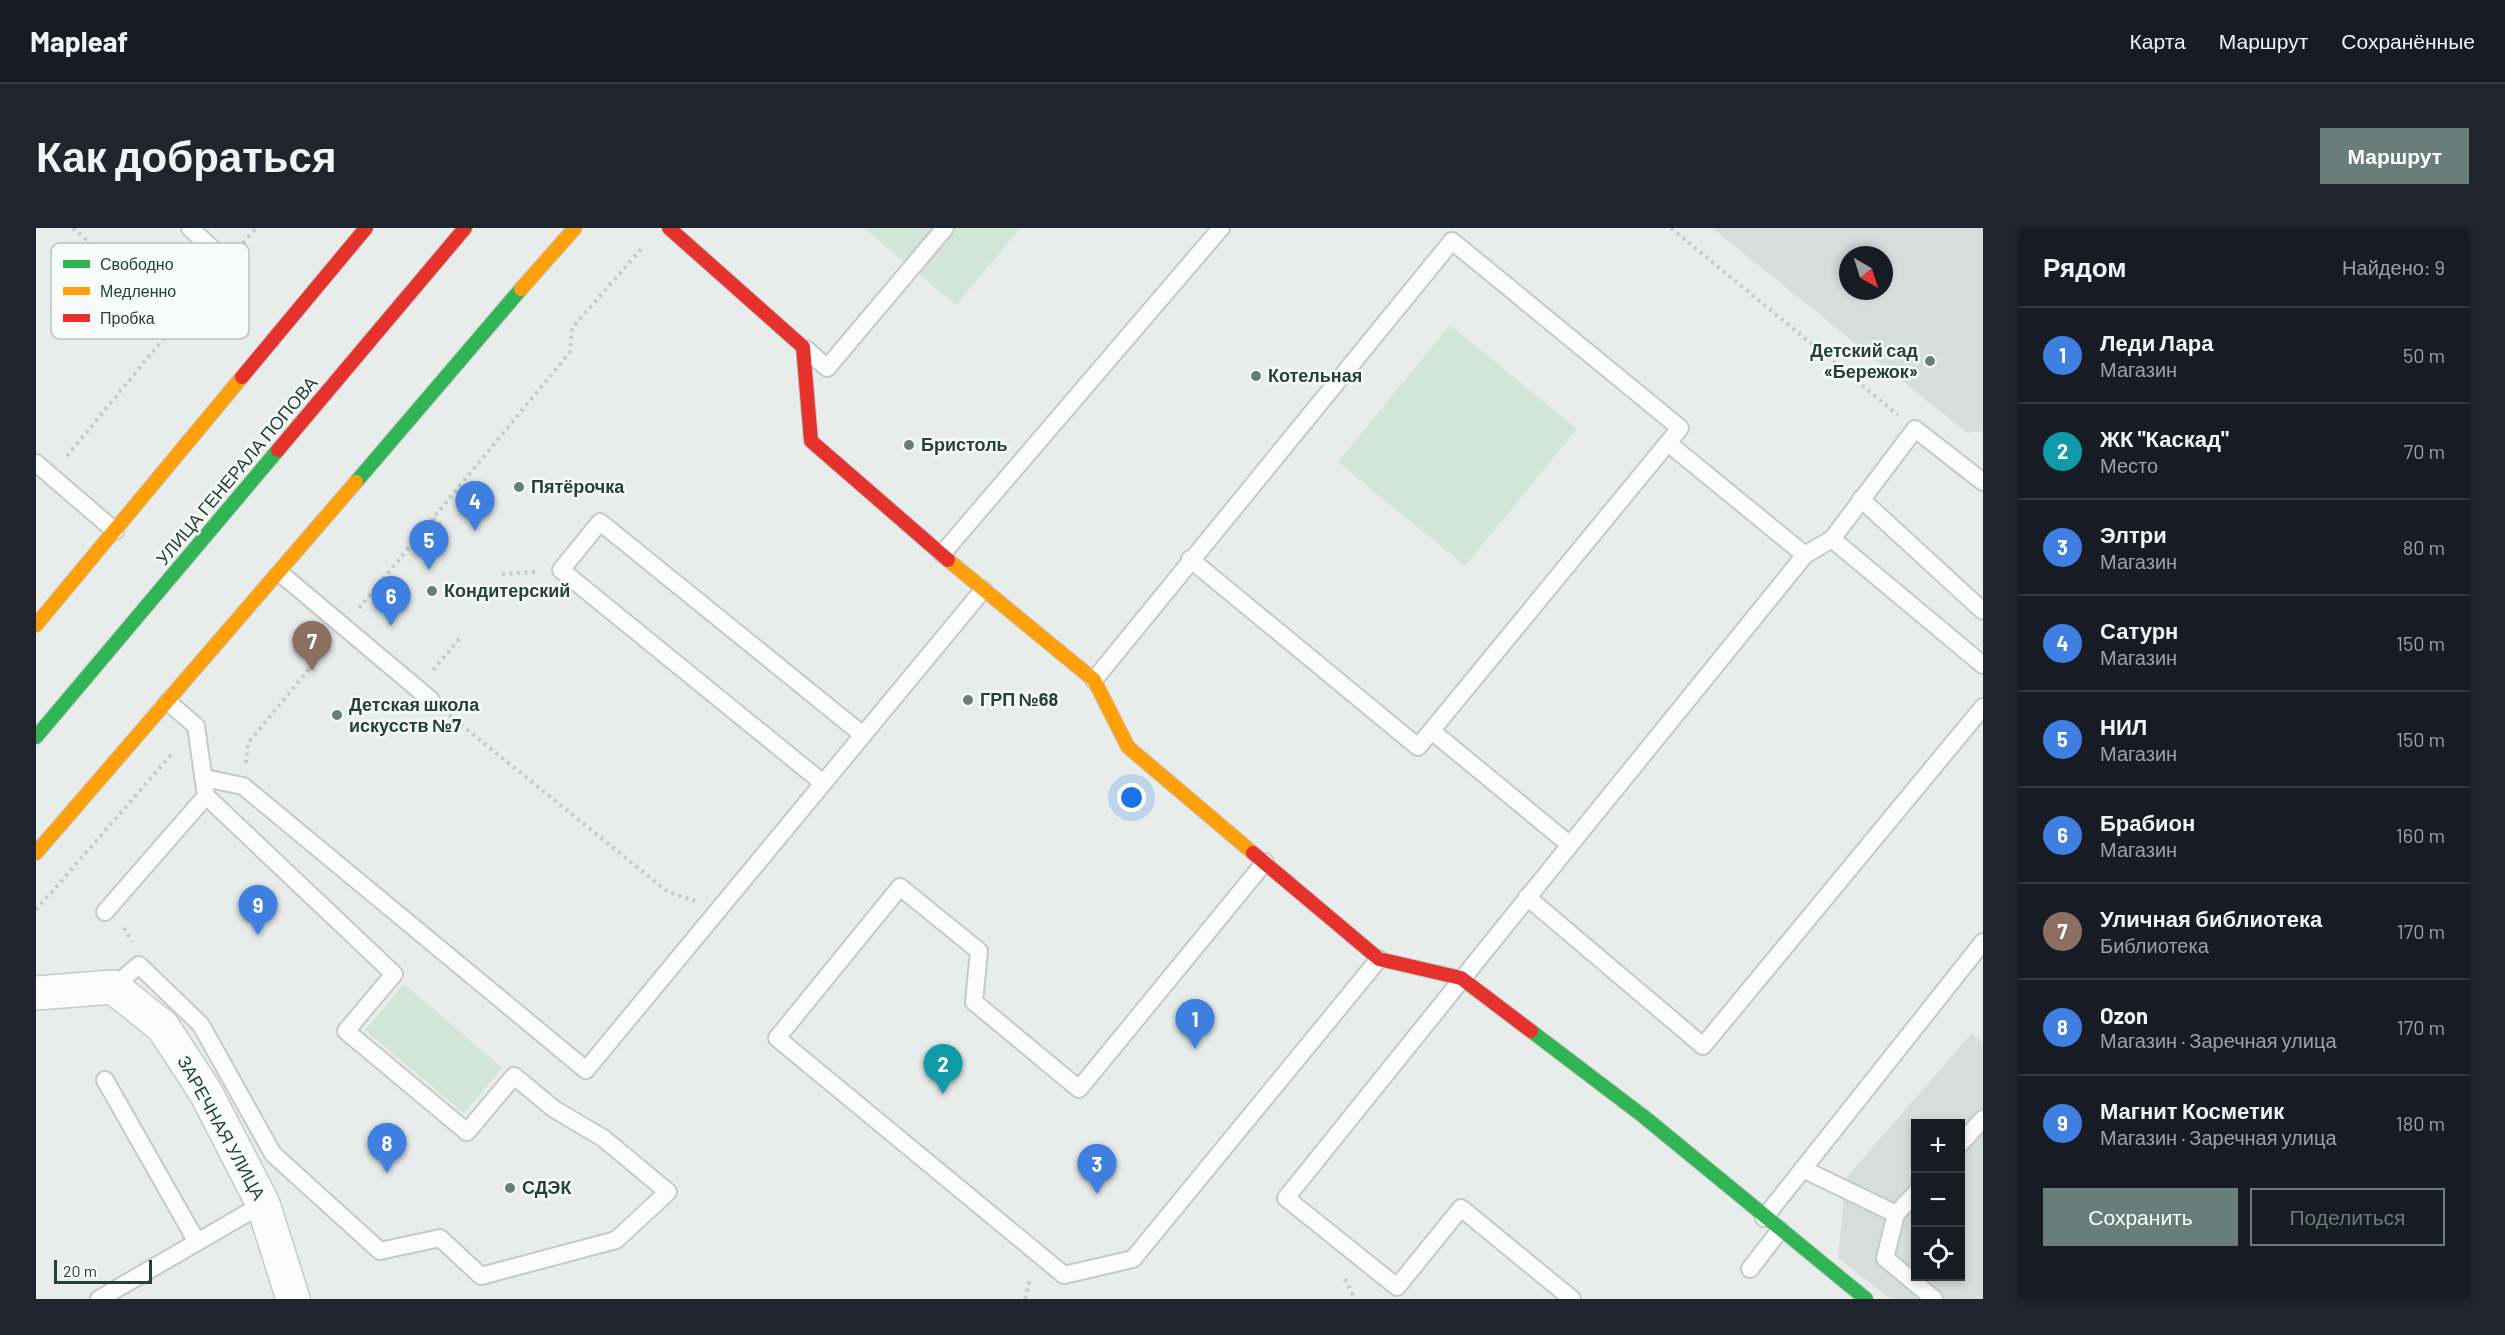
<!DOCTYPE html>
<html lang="ru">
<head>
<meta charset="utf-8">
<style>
	:root { --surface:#171b24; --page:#20242c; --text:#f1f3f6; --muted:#9ea1a6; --line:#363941; --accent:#697e78 }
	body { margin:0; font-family:Barlow,sans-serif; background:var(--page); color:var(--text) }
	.controls { position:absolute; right:18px; bottom:18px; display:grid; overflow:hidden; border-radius:0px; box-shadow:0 3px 9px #0003 }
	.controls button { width:54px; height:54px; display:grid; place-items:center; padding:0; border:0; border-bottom:2px solid var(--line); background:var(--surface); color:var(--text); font:30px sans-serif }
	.compass { position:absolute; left:1803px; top:18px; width:54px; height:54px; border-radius:50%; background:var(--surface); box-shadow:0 3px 9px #0003; rotate:141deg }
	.scale { position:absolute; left:18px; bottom:15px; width:98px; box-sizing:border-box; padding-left:6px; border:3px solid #24423a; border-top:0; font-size:16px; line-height:21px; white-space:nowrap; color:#24423a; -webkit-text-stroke:4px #f7fbf9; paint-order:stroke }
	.you { position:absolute; left:1096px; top:570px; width:21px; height:21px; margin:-15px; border:4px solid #fff; border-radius:50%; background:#1a73e8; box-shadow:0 0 0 9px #1a73e833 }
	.badge { display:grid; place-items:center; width:39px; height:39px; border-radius:50%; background:var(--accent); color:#fff; font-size:20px; font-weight:700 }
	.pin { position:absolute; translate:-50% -50px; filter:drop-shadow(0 2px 3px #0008) }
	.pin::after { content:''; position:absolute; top:32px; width:21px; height:18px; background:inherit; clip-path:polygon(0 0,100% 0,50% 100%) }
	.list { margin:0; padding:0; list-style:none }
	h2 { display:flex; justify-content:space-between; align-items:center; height:78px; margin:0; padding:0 24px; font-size:26px }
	h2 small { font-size:20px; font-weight:400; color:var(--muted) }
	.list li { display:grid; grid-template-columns:39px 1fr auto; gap:18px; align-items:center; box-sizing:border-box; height:96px; padding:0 24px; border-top:2px solid var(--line) }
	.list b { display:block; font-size:22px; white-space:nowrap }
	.list p { margin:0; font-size:20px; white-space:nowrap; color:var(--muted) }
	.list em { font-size:20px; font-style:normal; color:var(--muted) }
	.actions { display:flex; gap:12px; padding:18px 24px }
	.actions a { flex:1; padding:14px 0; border:2px solid var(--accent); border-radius:0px; text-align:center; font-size:21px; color:var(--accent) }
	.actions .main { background:var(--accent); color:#fff }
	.icon { flex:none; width:33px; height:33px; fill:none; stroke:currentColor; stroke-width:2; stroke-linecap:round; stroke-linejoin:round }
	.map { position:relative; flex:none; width:1947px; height:1071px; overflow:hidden; border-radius:0px }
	header { display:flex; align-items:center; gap:36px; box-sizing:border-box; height:84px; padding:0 30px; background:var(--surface); border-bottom:2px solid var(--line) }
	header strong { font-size:28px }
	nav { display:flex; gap:33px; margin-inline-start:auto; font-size:21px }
	.intro { display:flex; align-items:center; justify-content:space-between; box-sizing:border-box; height:144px; padding:0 36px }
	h1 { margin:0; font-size:42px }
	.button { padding:15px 27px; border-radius:0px; background:var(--accent); color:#fff; font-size:21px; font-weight:700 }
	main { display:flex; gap:36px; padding:0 36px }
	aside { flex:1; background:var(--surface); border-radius:0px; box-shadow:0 3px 9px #0003 }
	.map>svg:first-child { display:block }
</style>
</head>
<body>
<header>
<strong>Mapleaf</strong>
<nav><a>Карта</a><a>Маршрут</a><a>Сохранённые</a></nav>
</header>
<div class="intro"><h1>Как добраться</h1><a class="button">Маршрут</a></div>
<main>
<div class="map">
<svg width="1947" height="1071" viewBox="0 0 1947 1071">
	<rect width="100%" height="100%" fill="#e8edeb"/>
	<g fill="#d6dedb" fill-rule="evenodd">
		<path d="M1676,0H1947V203L1931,205ZM1812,27H1848V63H1812Z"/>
		<path d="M1936,805L1947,815V1071H1855L1802,1030L1810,950ZM1880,896H1924V1048H1880Z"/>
	</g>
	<g fill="#d1e6d8">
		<path d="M828,0H984L920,77Z"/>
		<path d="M1414,97L1541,201L1429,338L1302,234Z"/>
		<path d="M368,756L466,840L428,885L329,802Z"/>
	</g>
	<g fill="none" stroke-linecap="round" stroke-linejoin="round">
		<g stroke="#c5cac8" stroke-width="20">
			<g id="lane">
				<path d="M154,0L191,34"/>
				<path d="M770,121L791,140L909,0"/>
				<path d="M0,235L79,303"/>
				<path d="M1825,271L1947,383"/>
				<path d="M1796,311L1879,201L1947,254"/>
				<path d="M906,326L1185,0"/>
				<path d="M1769,327L1796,311L1947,437"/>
				<path d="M244,345L395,472"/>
				<path d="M1058,452L1416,13L1644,200L1382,519L1154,331"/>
				<path d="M1397,504L1534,617L1769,327L1632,215"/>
				<path d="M168,550L207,558L550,842L947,362"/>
				<path d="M787,555L525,342L564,294L827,507"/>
				<path d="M1534,617L1250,970L1361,1059L1425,980L1536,1071"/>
				<path d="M1229,634L1043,861L938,774L943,723L864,659L741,810L1028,1047L1097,1031L1343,731"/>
				<path d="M1491,669L1667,818L1947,479"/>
				<path d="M69,684L170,568L160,498L132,474"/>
				<path d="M77,759L103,737L165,797L237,926L344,1023L404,1010L445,1048L580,1012L632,964L567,910L518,881L478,848L431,904L310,803L358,746L170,568"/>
				<path d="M69,852L161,1014"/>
				<path d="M1924,916L1947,891"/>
				<path d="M1767,941L1860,986L1880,965"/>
				<path d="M1860,986L1849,1030L1898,1071"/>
				<path d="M1728,990L1947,714"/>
				<path d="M1714,1041L1744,1002"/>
				<path d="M63,1071L227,976"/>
			</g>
		</g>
		<g stroke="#c5cac8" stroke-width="36">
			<path id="street" d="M0,765L77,759L127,799L170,865L227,976L257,1071"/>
		</g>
		<g stroke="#c3cbc8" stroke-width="16">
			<g id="fast">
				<path d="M320,254L485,61"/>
				<path d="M0,509L242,222"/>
				<path d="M1495,803L1607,888L1830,1071"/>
			</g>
		</g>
		<g stroke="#c3cbc8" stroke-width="16">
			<g id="slow">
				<path d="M485,61L539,0"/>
				<path d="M912,332L1058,452L1092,519L1217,625"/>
				<path d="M0,397L206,149"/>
				<path d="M0,625L320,254"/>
			</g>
		</g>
		<g stroke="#c3cbc8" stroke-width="16">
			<g id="jam">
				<path d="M633,0L767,119L775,213L912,332"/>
				<path d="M206,149L330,0"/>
				<path d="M242,222L429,0"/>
				<path d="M1217,625L1343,731L1425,750L1495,803"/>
			</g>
		</g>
		<g stroke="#c3ccca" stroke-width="4" stroke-dasharray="3 4.5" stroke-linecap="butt">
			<path d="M37,0L142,92"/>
			<path d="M1635,0L1862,187"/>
			<path d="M207,15L220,0"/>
			<path d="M31,228L175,53"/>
			<path d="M397,290L406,298"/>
			<path d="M466,346L500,344"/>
			<path d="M323,380L534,124L536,100L607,19"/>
			<path d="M397,442L425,409"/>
			<path d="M413,487L632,664L659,673"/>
			<path d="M210,535L212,515L292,418"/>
			<path d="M0,682L135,527"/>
			<path d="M88,700L96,714"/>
			<path d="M1309,1051L1319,1071"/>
			<path d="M989,1071L994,1051"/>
		</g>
		<use href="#lane" stroke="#fcfcfc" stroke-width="16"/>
		<use href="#street" stroke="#fcfcfc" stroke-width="33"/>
		<use href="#fast" stroke="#30b455" stroke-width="14"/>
		<use href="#slow" stroke="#ff9f0a" stroke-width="14"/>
		<use href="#jam" stroke="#e5322d" stroke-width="14"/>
	</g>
	<g fill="#697e78" stroke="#f7fbf9" stroke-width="2">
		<circle cx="1894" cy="133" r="6"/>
		<circle cx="1220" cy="148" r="6"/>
		<circle cx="873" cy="217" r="6"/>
		<circle cx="483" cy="259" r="6"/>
		<circle cx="396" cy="363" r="6"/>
		<circle cx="932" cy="472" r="6"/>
		<circle cx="301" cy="487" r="6"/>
		<circle cx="474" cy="960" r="6"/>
	</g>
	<g text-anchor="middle" stroke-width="5" stroke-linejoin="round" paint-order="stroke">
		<g font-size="18" font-weight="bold" fill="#24423a" stroke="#f7fbf9" text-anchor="start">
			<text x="1882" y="129" text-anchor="end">Детский сад<tspan x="1882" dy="21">«Бережок»</tspan></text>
			<text x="1232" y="154">Котельная</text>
			<text x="885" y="223">Бристоль</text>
			<text x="495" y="265">Пятёрочка</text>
			<text x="408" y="369">Кондитерский</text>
			<text x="944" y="478">ГРП №68</text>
			<text x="313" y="483">Детская школа<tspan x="313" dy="21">искусств №7</tspan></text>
			<text x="486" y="966">СДЭК</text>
		</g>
		<g font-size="18" fill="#24423a" stroke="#f7fbf9">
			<text transform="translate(201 243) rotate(-50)" y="6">УЛИЦА ГЕНЕРАЛА ПОПОВА</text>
			<text transform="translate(185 900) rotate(61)" y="6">ЗАРЕЧНАЯ УЛИЦА</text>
		</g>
	</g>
	<rect x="15" y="15" width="198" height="96" rx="9" fill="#f7fbf9" stroke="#b8c4c0" stroke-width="1.5"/>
	<rect x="27" y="32" width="27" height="8" fill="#30b455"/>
	<rect x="27" y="59" width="27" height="8" fill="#ff9f0a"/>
	<rect x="27" y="86" width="27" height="8" fill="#e5322d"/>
	<g font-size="16" fill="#24423a">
		<text x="64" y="42">Свободно</text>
		<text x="64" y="69">Медленно</text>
		<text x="64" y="96">Пробка</text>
	</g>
</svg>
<div class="controls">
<button>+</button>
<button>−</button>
<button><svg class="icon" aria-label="locate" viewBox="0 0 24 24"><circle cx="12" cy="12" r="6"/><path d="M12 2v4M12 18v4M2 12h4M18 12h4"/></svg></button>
</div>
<svg class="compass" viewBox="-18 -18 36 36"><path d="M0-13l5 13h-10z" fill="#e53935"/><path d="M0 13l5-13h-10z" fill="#9ea1a6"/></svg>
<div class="scale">20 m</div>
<div class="you"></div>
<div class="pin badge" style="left:1159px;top:821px;background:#3f7fe0">1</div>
<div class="pin badge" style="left:907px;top:866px;background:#0f9aa8">2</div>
<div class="pin badge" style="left:1061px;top:966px;background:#3f7fe0">3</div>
<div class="pin badge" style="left:439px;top:303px;background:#3f7fe0">4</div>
<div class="pin badge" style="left:393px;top:342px;background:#3f7fe0">5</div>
<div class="pin badge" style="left:355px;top:398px;background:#3f7fe0">6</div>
<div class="pin badge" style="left:276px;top:443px;background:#8d6e63">7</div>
<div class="pin badge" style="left:351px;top:945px;background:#3f7fe0">8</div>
<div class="pin badge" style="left:222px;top:707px;background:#3f7fe0">9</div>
</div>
<aside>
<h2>Рядом<small>Найдено: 9</small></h2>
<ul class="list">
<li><span class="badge" style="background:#3f7fe0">1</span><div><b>Леди Лара</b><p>Магазин</p></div><em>50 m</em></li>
<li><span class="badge" style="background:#0f9aa8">2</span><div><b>ЖК &quot;Каскад&quot;</b><p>Место</p></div><em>70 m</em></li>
<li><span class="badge" style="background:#3f7fe0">3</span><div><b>Элтри</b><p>Магазин</p></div><em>80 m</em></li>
<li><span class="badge" style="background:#3f7fe0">4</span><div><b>Сатурн</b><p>Магазин</p></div><em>150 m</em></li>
<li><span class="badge" style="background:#3f7fe0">5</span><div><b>НИЛ</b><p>Магазин</p></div><em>150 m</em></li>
<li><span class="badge" style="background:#3f7fe0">6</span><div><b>Брабион</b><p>Магазин</p></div><em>160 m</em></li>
<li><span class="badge" style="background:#8d6e63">7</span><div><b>Уличная библиотека</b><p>Библиотека</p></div><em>170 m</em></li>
<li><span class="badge" style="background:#3f7fe0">8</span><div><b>Ozon</b><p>Магазин · Заречная улица</p></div><em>170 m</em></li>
<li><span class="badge" style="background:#3f7fe0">9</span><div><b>Магнит Косметик</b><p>Магазин · Заречная улица</p></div><em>180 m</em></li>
</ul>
<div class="actions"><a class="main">Сохранить</a><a>Поделиться</a></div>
</aside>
</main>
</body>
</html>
